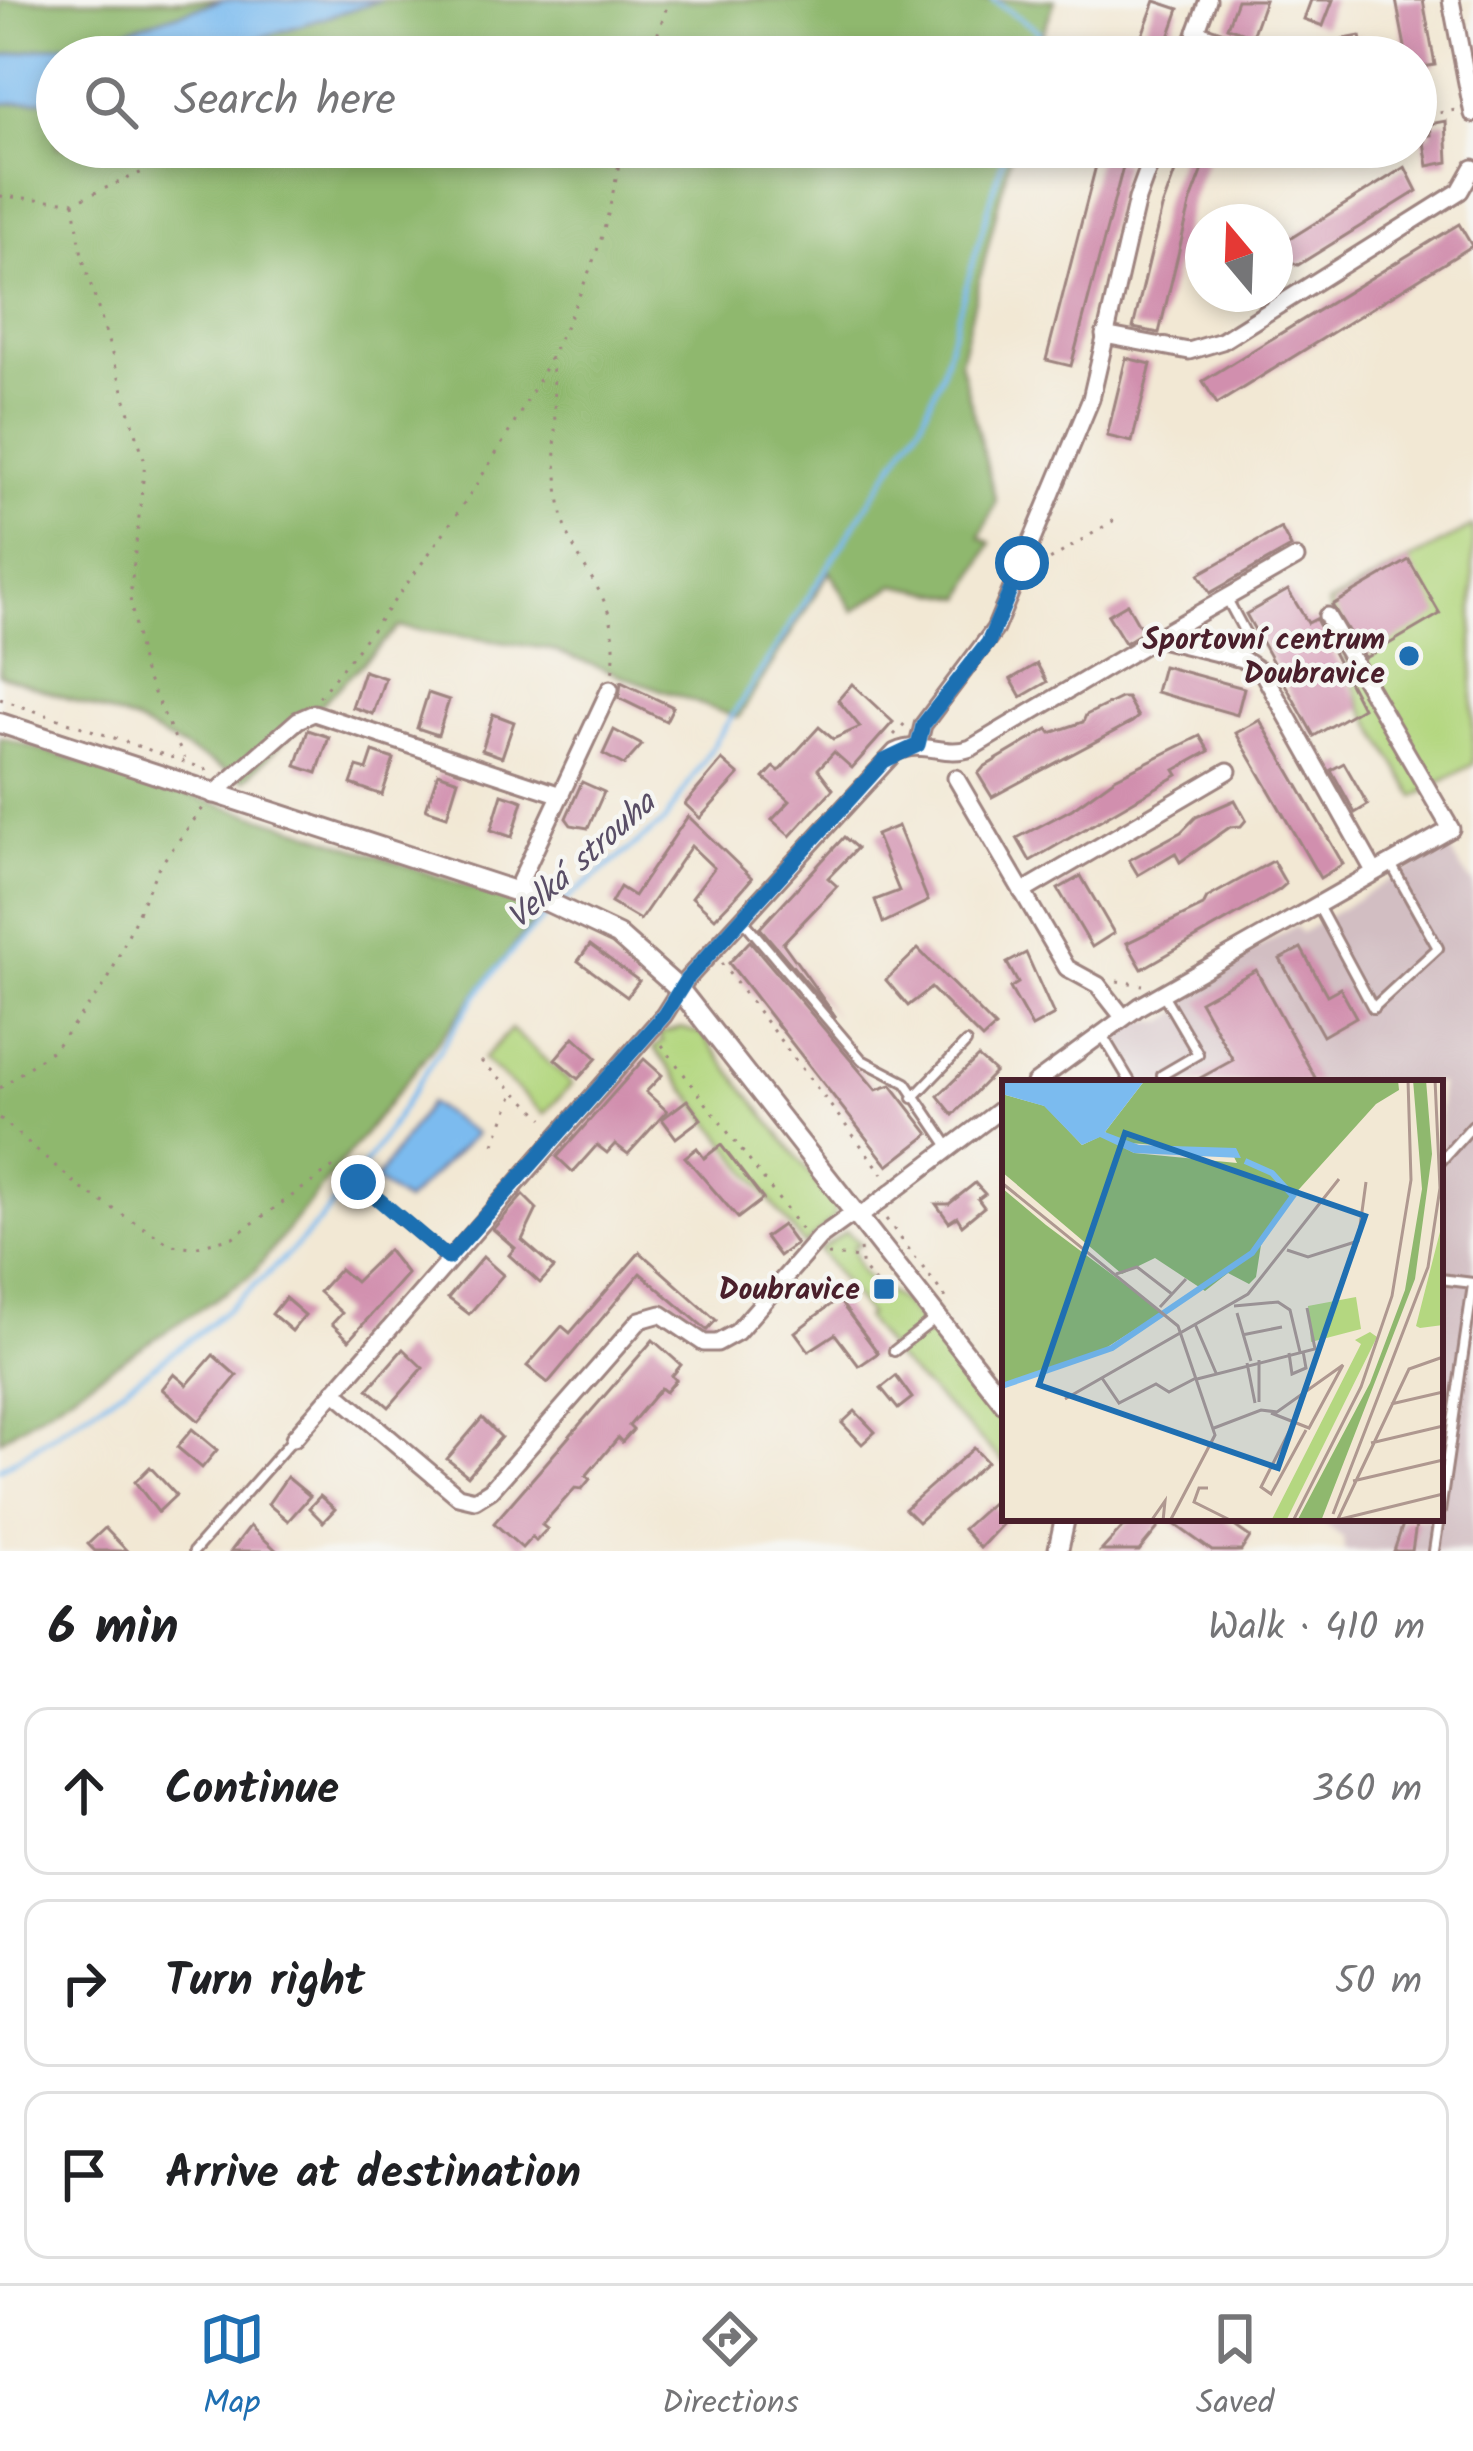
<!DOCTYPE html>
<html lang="en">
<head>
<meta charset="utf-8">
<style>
	:root { --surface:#fff; --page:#f6f6f6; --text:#202124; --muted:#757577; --line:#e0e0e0; --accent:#1f6fb2 }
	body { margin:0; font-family:Kalam,sans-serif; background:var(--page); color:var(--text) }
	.compass { position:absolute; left:1185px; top:204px; width:108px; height:108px; border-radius:50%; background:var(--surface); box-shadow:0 6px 18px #0003; rotate:341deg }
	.stop { position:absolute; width:36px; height:36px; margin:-27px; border:9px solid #1f6fb2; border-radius:50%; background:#fff }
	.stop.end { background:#1f6fb2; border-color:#fff; box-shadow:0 3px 12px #0008 }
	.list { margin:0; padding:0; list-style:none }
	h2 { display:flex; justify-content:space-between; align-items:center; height:156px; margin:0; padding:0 48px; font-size:51px }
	h2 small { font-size:39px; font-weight:400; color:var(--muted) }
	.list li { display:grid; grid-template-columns:78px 1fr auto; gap:36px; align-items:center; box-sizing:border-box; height:168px; margin:0 24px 24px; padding:0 24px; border:3px solid var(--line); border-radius:24px }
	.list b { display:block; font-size:45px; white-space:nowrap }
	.list em { font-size:39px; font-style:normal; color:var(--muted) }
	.icon { flex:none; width:66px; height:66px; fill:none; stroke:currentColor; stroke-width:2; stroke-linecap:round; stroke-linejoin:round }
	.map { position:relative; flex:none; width:1473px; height:1551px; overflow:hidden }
	.search { position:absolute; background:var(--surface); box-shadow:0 6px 18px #0003; left:36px; right:36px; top:36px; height:132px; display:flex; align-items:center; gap:30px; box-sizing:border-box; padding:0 42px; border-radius:66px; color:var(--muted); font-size:45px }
	.sheet { height:732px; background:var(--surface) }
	nav { display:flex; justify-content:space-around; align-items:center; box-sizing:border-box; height:168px; border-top:3px solid var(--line); background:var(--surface); font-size:33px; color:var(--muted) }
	nav a { display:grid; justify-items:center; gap:6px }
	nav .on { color:var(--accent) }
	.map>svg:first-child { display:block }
</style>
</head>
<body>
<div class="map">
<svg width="1473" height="1551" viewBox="0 0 1473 1551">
	<rect width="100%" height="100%" fill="#f6f6f2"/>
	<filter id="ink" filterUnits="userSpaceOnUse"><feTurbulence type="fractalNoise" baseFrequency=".00833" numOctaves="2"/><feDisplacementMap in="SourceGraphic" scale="24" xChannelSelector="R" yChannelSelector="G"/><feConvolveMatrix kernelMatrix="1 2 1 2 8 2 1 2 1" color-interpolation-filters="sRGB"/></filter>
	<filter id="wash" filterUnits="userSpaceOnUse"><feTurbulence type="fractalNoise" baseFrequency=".004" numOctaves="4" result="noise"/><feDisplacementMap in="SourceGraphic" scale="48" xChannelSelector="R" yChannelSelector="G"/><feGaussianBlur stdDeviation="2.7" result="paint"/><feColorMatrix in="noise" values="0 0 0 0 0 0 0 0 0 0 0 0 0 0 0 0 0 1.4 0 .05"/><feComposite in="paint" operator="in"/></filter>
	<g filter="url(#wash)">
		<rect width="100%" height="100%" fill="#f2e8d4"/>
		<path fill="#d2bec2" d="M1446,846L1473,884V1551H1344L1343,1538L1317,1518H1440V1083H1144L1115,1033L1135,1019L1164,1022L1184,1009L1189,990L1295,926L1301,933Z"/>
		<g fill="#b4d780" stroke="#7f7b56" stroke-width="3">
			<path d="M1473,526V764L1415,797L1362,707L1328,604Z"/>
			<path d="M681,1028L702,1034L834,1205L835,1217L804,1245L654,1048L663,1041L658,1034Z"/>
			<path d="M511,1029L572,1084L544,1114L483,1059Z"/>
			<path d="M846,1231L861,1244L853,1246C859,1288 884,1284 904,1304C916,1315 923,1332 939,1336L1005,1421V1463L895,1358L865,1318L868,1315L819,1250Z"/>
		</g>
		<g fill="#8fb86e" stroke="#6c6c4c" stroke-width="3">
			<path d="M0,0H223L99,38L0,56Z"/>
			<path d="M381,0H1055L1034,57H200Z"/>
			<path d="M57,99V147H1012L960,361L996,502L980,537L991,543L964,598L895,585L853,611L830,571L738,718L549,649L399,627L245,780L132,721L0,675V104Z"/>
			<path d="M0,737L306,831L541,912L252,1275L0,1440Z"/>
		</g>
		<g fill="#7bbbef" stroke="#626d8d" stroke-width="3">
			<path d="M223,0H381L200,57H57V99L0,104V56L99,38Z"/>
			<path d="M429,1103L475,1134L405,1202L375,1181Z"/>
		</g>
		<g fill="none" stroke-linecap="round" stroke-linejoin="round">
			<g stroke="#7bbbef" stroke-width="4.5">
				<path d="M993,0L1039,31L1032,57"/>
				<path d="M562,903L664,822L922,420L940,378L1006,147"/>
				<path d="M0,1469C111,1399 244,1311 329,1210C411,1114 457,995 553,910"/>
			</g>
		</g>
		<g id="blocks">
			<g fill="#d18fae">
				<path d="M1237,0H1265L1252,36L1227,27Z"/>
				<path d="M1311,0H1333L1323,26L1304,19Z"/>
				<path d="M1396,0H1423L1435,65L1416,68V57H1407Z"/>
				<path d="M1155,1L1179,9L1162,57L1136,51Z"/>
				<path d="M1360,36L1364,57H1342L1339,40Z"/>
				<path d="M1446,121L1448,162L1428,166L1423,136L1431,135L1430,124Z"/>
				<path d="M1183,150L1207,159L1191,201L1159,333L1133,328L1162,208Z"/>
				<path d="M1099,154L1124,163L1071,366L1046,360Z"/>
				<path d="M1405,167L1417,191L1298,265L1275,255V248Z"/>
				<path d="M1459,224L1472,246L1217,404L1203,381Z"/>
				<path d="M1126,358L1151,364L1132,442L1107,436Z"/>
				<path d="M1281,528L1291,547L1210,593L1199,574Z"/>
				<path d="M1409,560L1440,614L1365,658L1332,605Z"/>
				<path d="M1288,590L1308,623L1316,619L1362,708L1314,736L1246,614Z"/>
				<path d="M1127,604L1143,632L1125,643L1108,615Z"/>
				<path d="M1037,664L1047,682L1021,697L1011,679Z"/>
				<path d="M1163,666L1244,688L1237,715L1156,692Z"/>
				<path d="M364,671L385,678L373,714L352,707Z"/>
				<path d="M621,682L673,707L666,721L619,698Z"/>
				<path d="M852,684L893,722L852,768L834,752L818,769L833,789L790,836L772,820L790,801L764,778L774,767L779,771L819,727L833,739L860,727L838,700Z"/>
				<path d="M428,693L449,700L438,735L417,728Z"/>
				<path d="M1121,698H1127L1138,717L1132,722L992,797L978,774L984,767L1048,729L1051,733L1083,722L1086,715Z"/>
				<path d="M493,714L514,722L502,757L482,750Z"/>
				<path d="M1260,720L1343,864L1320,878L1236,733Z"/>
				<path d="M308,730L329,737L317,773L296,766Z"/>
				<path d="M614,730L642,745L624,765L603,754Z"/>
				<path d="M1200,736L1209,751L1175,770L1178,775L1030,861L1017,838L1072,809L1115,778Z"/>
				<path d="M373,752L394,759L382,795L351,784L357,767L367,770Z"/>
				<path d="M722,760L739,775L700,818L685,804Z"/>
				<path d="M1344,763L1368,805L1355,813L1331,770Z"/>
				<path d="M438,773L458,780L447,816L426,809Z"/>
				<path d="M582,782L604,792L588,828L571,825L566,818Z"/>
				<path d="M502,794L523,801L512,837L491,830Z"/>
				<path d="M1235,800L1246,820L1241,826L1230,827L1180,862L1175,853L1138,875L1129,860L1181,832L1196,817Z"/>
				<path d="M688,816L752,878L740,892L715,918L692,897L714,868L691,846L640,920L611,903L620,887L634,896Z"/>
				<path d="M898,826L928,901L883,923L875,900L899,891L876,835Z"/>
				<path d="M844,837L857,848L828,878L837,886L783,943L836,1017L760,928Z"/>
				<path d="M1273,861L1286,884L1279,890L1142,969L1127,943L1203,906L1207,898Z"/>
				<path d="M1081,876L1114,933L1092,947L1058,889Z"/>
				<path d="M750,941L876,1090L891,1085L929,1134L888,1166L729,963Z"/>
				<path d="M590,945L639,981L627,997L578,961Z"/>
				<path d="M1301,948L1327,995L1340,988L1356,1017L1323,1036L1280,959Z"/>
				<path d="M918,949L995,1027L982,1039L931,988L908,1006L886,980Z"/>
				<path d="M1026,953L1054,1015L1032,1027L1010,988L1018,983L1007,963Z"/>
				<path d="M1256,970L1318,1083H1191L1233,1060L1200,1001Z"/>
				<path d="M574,1037L597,1058L578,1079L555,1059Z"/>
				<path d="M978,1057L995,1072L953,1115L938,1096Z"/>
				<path d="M644,1059L662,1075L646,1092L667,1111L628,1154L615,1144L607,1153L597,1145L573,1172L557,1157Z"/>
				<path d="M687,1100L701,1119L676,1138L662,1119Z"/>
				<path d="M721,1145L763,1199L738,1218L685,1157L697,1148L704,1158Z"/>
				<path d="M975,1183L985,1194L978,1199L984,1207L962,1225L957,1217L949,1222L936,1204H949Z"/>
				<path d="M523,1195L537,1209L522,1240L554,1268L540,1283L509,1255L515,1248L493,1229Z"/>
				<path d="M782,1225L796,1244L779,1256L765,1237Z"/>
				<path d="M388,1250L407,1274L349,1340L332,1324L342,1313L319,1292L340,1269L355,1282Z"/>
				<path d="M640,1252L716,1320L707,1330L640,1273L548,1383L527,1366L562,1326L570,1333Z"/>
				<path d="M483,1257L503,1275L469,1314L448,1298Z"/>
				<path d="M285,1298L305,1315L292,1331L272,1314Z"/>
				<path d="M838,1299L878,1353L859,1366L835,1334L809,1351L795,1332Z"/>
				<path d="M653,1340L681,1365L672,1376L676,1380L666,1392L661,1388L629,1426L633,1430L622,1442L618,1438L586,1476L590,1479L582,1489L575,1488L542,1525L547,1529L536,1541L532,1537L522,1548L494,1523Z"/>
				<path d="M403,1349L423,1368L389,1407L368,1389Z"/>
				<path d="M213,1355L237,1376L199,1421L162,1389L174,1374L187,1385Z"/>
				<path d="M896,1376L912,1398L898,1409L881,1388Z"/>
				<path d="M855,1411L875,1432L862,1444L842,1423Z"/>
				<path d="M482,1418L501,1437L468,1476L447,1459Z"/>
				<path d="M192,1429L217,1450L202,1468L177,1447Z"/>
				<path d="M974,1448L987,1462L918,1522L905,1509Z"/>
				<path d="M150,1467L176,1495L158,1512L135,1482Z"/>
				<path d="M287,1477L310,1496L288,1521L268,1504Z"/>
				<path d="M320,1496L335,1509L323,1522L309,1508Z"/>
				<path d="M992,1503L1007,1519L980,1548L963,1529Z"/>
				<path d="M1131,1518H1223L1250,1537L1241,1551H1212L1166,1518L1139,1551H1101Z"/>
				<path d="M1405,1518H1417L1412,1551H1394Z"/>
				<path d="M250,1526L277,1551H231Z"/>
				<path d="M105,1528L127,1551H95L88,1544Z"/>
			</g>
		</g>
	</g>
	<g filter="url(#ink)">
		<use href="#blocks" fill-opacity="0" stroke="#9e8480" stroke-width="3"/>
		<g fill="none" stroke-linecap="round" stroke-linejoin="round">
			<g stroke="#9e8480" stroke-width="14">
				<g id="service">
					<path d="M1227,599L1249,640"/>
					<path d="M1317,904L1373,1008L1438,948L1391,864"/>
					<path d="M743,920L862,1060L906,1083L950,1148"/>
					<path d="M1163,994L1198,1054L1162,1075L1167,1083"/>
					<path d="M1101,1033L1131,1083"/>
					<path d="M913,1098L966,1043"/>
					<path d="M1440,1162L1473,1125"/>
					<path d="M398,1216L448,1258"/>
					<path d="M1440,1279L1473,1283"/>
					<path d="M894,1351L936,1318"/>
					<path d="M1440,1512L1473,1285"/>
					<path d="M194,1551L293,1439"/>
					<path d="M1434,1551L1439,1518"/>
				</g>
			</g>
			<g stroke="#9e8480" stroke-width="21">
				<g id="minor">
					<path d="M1451,0L1473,114"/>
					<path d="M1196,32L1269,57"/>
					<path d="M1187,57L1208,0"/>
					<path d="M1283,57L1296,50L1313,57"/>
					<path d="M1104,335L1189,351L1222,341L1460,191L1473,168"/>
					<path d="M1156,638L1296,558"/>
					<path d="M918,745L923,725L995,629L1091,399L1137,199L1156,147"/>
					<path d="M956,778L1067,968L1098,985L1123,1017"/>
					<path d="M213,795L298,720L314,713L561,795"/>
					<path d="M516,890L610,689"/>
					<path d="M1022,892L1228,771"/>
					<path d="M1035,1083L1140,1006L1451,829L1327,616"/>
					<path d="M858,1218L1005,1106"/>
					<path d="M334,1391L458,1496L475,1500L491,1490L640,1320L661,1314L704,1343H717L737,1332L819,1238L854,1213"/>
					<path d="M294,1438L664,1015L686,980L895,752C923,739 945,758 971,748L1156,638L1242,659L1263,673L1374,871"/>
				</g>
			</g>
			<g stroke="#9e8480" stroke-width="24">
				<g id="tertiary">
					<path d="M0,723L548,902L618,935L680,990L1005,1404"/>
					<path d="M1058,1551L1065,1518"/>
				</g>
			</g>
			<g stroke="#9e8480" stroke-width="3" stroke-dasharray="3 9" stroke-linecap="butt">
				<path d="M650,57L669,0"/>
				<path d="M1416,117L1456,110"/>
				<path d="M0,196L74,202L147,170L180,147"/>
				<path d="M74,202L82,256L145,462L130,598L142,667L184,758"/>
				<path d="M550,357C558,407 552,458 561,508C573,578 625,588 612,676"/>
				<path d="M1040,566L1121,516"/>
				<path d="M319,697C429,560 539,412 599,245C610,214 615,179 623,147"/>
				<path d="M0,699L214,772"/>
				<path d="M894,735L908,720"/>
				<path d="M721,963L883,1174"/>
				<path d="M1117,981L1143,985"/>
				<path d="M662,1045L804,1233"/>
				<path d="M481,1061L544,1118"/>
				<path d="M0,1088L55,1048L107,982L158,868L203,808"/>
				<path d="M0,1118L82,1189L171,1245L194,1247L233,1237L332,1168L387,1207"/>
				<path d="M494,1144L515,1091"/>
				<path d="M886,1219L949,1302"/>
				<path d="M860,1249L863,1269L884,1293"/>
				<path d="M828,1255L861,1258"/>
			</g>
			<use href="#service" stroke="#fff" stroke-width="8"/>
			<use href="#minor" stroke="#fff" stroke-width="15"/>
			<use href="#tertiary" stroke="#fff" stroke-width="18"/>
		</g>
	</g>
	<g fill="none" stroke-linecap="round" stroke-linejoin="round" filter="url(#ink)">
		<path stroke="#1f6fb2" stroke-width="15" d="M358,1182L448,1258L664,1015L686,980L884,761L918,745L923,725L988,643L1022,563"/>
	</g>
	<g fill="#1f6fb2" stroke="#f6f6f2" stroke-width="4.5">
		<circle cx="1409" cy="656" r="12"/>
		<rect x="872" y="1277" width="24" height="24" rx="6"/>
	</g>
	<g text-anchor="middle" stroke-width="9" stroke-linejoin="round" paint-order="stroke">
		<g font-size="30" font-weight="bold" fill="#4a1f2b" stroke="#f6f6f2" text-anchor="end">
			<text x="1385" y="649">Sportovní centrum<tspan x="1385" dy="34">Doubravice</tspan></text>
			<text x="860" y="1299">Doubravice</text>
		</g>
		<g font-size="33" font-style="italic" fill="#594e66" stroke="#f6f6f2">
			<text transform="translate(580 859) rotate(-42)" y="12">Velká strouha</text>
		</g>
	</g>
	<g transform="translate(1002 1080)">
		<rect width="441" height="441" fill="#f2e8d4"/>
		<path d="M441,140V245L418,248L414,246ZM354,217L359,249L309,262L306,226ZM368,252L375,257L284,441H269L359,264L353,260Z" fill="#b4d780"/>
		<path d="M143,0H396L397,10L374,24L290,117L259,165L254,197L247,204L226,193L203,211L153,178L120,194L0,92V14L43,26L80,65L99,56L132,73L235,83L229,71L116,62L103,52ZM411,0H424L430,74L413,199L319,441H295L368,303L403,210L420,109ZM0,108L44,145L160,232L93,275L0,308Z" fill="#8fb86e"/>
		<path d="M0,0H143L103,52L137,65L234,68L239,78L132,73L98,57L80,65L42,26L0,14Z" fill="#7bbbef"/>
		<path fill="none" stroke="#7bbbef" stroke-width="6" d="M0,306L110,268L250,173L291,116L270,93L243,81"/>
		<path fill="none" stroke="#af9890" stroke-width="3" d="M0,103L176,246L213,355L168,441M285,170L306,177L356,161L364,102M114,194L135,187L170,214M232,226L276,222L288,230L298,272M158,227L184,199M235,233L249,281M193,244L214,293M240,255L280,247M287,273L290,294L304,288L301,271M257,280V322M245,283L253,323M100,298L117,323L154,304L167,312L194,298M195,299L313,269L305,228M63,319L246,214L337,99M389,324L441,312M291,344L259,407L269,414L304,350M212,348L259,330L275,332L341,285L307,348L269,333M369,363L441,346M351,401L441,380M206,408H197L192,422L230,441M331,434L426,187L438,108L433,0M335,440L441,414M149,441L163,421L161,441M291,441L359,307L390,216L409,100L406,0M335,441L407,289L441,277"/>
		<path fill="#1f6fb2" fill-opacity="0.15" stroke="#1f6fb2" stroke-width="6" d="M123,53L363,136L276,388L37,305Z"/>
		<rect width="441" height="441" fill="none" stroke="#4a1f2b" stroke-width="6"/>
	</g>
</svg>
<svg class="compass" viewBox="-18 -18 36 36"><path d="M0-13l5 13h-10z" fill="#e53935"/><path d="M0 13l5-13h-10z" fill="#757577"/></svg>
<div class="stop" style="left:1022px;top:563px"></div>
<div class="stop end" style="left:358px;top:1182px"></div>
<div class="search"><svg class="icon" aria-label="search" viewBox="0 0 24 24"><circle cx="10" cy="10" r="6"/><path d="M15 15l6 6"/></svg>Search here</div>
</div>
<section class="sheet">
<h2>6 min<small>Walk · 410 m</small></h2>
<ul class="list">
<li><svg class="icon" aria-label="ahead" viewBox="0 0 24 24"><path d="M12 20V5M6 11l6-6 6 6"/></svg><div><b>Continue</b></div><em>360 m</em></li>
<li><svg class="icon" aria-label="right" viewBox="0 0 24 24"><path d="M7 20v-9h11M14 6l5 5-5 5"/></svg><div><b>Turn right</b></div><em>50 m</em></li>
<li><svg class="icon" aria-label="arrive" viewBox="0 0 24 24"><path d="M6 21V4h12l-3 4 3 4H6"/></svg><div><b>Arrive at destination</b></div></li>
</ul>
</section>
<nav>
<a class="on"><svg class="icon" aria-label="map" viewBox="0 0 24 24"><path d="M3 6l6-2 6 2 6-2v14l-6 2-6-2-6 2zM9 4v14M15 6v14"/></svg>Map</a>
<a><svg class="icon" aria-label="directions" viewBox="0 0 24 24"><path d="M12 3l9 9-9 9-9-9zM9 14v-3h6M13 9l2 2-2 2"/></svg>Directions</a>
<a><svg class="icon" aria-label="saved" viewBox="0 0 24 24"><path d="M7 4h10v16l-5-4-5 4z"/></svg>Saved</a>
</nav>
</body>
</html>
